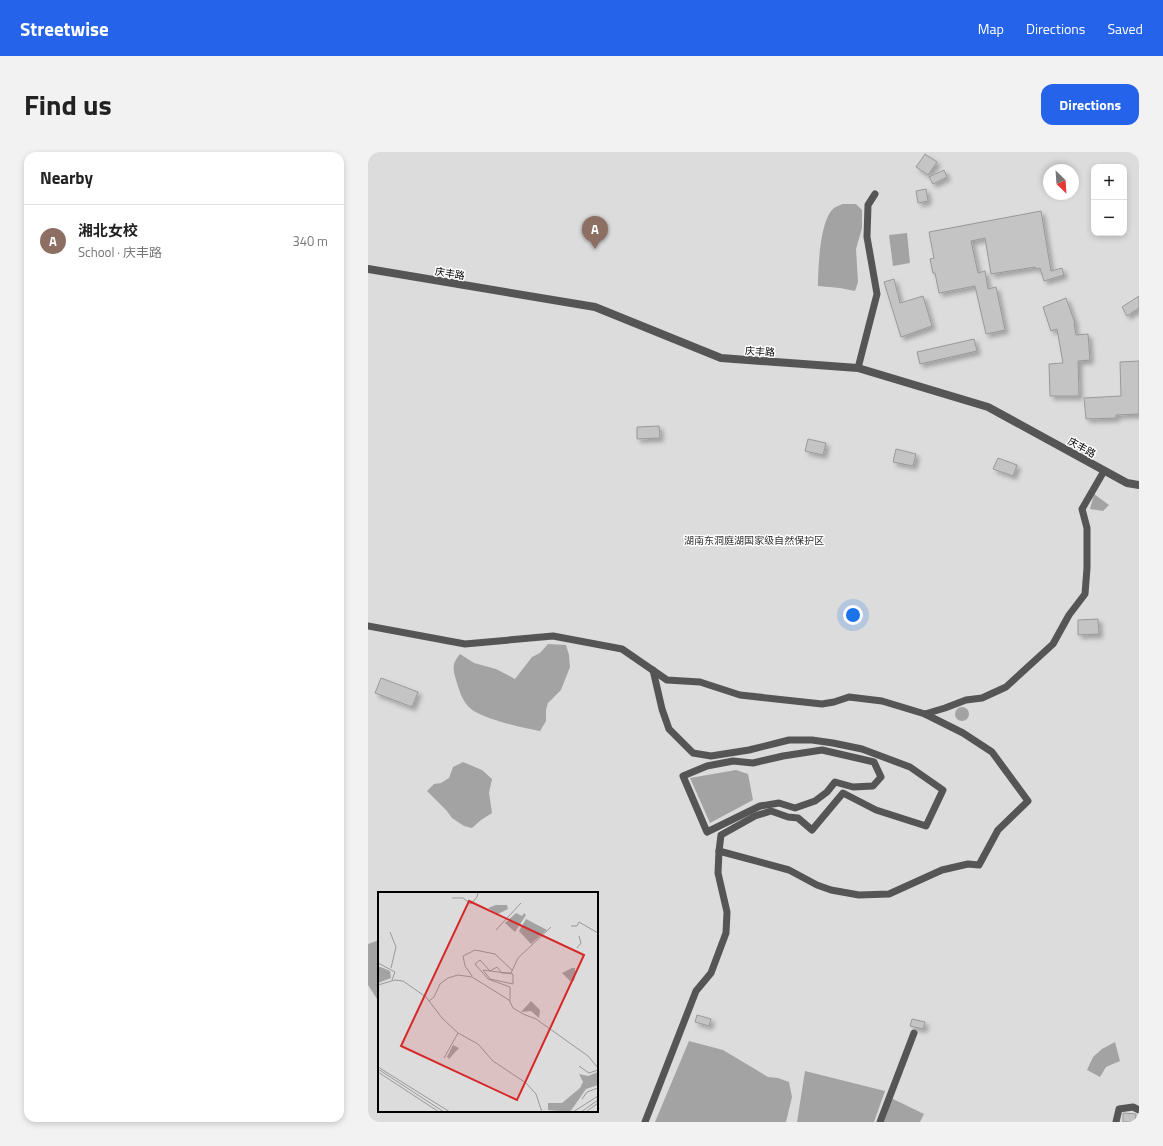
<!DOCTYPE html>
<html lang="en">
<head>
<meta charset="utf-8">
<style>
	:root { --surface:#fff; --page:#f2f2f2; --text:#222; --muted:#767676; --line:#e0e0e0; --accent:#2563eb }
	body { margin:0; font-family:"Titillium Web","Noto Sans SC",sans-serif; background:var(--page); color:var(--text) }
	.controls { position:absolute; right:12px; top:12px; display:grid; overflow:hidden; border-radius:8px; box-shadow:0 2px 6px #0003 }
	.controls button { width:36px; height:36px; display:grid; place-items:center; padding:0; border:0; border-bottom:1px solid var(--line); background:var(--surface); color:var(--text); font:20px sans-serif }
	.compass { position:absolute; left:675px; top:12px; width:36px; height:36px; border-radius:50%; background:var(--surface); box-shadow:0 2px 6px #0003; rotate:155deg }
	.you { position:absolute; left:485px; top:463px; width:14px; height:14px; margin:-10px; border:3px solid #fff; border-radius:50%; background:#1a73e8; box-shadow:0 0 0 6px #1a73e833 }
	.badge { display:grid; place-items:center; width:26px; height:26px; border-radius:50%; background:var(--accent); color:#fff; font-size:13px; font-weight:700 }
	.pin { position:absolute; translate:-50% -33px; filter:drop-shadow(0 1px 2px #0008) }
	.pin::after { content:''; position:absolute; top:21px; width:14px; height:12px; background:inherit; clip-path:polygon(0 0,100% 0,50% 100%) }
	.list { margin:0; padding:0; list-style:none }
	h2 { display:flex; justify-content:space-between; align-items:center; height:52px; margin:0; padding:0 16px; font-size:17px }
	h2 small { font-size:13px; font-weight:400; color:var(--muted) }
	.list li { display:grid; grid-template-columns:26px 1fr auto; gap:12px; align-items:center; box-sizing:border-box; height:72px; padding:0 16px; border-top:1px solid var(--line) }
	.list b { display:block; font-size:15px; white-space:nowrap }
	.list p { margin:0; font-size:13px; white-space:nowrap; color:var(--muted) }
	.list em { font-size:13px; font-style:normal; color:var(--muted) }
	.map { position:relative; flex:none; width:771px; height:970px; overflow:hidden; border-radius:12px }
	header { display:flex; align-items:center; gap:24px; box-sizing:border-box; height:56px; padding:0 20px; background:var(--accent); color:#fff }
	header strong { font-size:19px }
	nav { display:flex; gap:22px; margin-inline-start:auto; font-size:14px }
	.intro { display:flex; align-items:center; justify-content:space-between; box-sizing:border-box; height:96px; padding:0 24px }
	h1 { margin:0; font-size:28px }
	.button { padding:10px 18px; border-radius:12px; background:var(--accent); color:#fff; font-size:14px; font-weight:700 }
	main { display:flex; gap:24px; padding:0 24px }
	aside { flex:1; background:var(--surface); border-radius:12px; box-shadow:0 2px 6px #0003 }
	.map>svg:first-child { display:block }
</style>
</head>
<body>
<header>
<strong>Streetwise</strong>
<nav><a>Map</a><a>Directions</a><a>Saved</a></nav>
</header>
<div class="intro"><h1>Find us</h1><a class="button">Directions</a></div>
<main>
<aside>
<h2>Nearby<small></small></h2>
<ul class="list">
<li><span class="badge" style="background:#8d6e63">A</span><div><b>湘北女校</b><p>School · 庆丰路</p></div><em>340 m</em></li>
</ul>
</aside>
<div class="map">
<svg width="771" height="970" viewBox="0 0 771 970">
	<defs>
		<filter id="shadow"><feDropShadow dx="3.5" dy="3.5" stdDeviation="2" flood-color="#0004"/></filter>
	</defs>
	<rect width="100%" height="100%" fill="#fff"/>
	<path fill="#dcdcdc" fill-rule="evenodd" d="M0,0H771V970H0ZM726,15H756V81H726ZM681,18H705V42H681ZM11,741H229V959H11Z"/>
	<g fill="#a3a3a3">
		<path d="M475,52H488L494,58V76L488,97L490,130L487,139L472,136L450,134C450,116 452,67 466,56C469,54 472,53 475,52Z"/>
		<path d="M539,81L542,111L525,114L521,83Z"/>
		<path d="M726,342L741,353L735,359L722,357Z"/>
		<path d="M180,492L198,493L201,503L202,515L193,538L180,551L178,558V569L172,579C156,576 108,566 99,553C94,547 91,538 89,531C85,518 83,513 92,502L106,511L128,517L147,527L164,505L172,501Z"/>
		<circle cx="594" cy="562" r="7"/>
		<path d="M95,610L114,618L124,627L121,641L124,661L113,668L104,676L96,674L84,666L78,658L59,639L66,632L73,631L81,626L85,615Z"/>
		<path d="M368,618L380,622L385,648L342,671L322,626Z"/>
		<path d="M11,788V850L0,833V792Z"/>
		<path d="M321,889L355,898L400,925L410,926L421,930L424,945L418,970H287Z"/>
		<path d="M747,890L752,909L738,915L732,925L719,918L725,905L734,897Z"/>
		<path d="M437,919L517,939L506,970H429Z"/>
		<path d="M523,946L556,962L552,970H514Z"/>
	</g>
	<g fill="#c4c4c4" stroke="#999" filter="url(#shadow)">
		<path d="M557,2L569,10L560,23L548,15Z"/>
		<path d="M576,18L579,25L565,32L561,25Z"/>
		<path d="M558,37L560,49L550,51L548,39Z"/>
		<path d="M673,59L683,119L694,116L696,123L676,129L672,116L668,117L667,115L623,122L617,86L603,89L610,121L617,119L620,137L628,135L637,178L618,182L607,134L571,141L567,121H565L562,107L566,106L561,80Z"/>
		<path d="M526,127L532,151L555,144L564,174L533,185L516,130Z"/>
		<path d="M771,144V156L759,164L754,155Z"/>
		<path d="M698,146L707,171H706L708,183L720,182L722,208L710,209L711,244H682L681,212L695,211L689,177L683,179L675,155Z"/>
		<path d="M606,187L609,199L552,212L549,200Z"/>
		<path d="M771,209V262L748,263V266L718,267L716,246L753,244L752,210Z"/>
		<path d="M291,274L292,286L269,287V275Z"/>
		<path d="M440,287L458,291L455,303L437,299Z"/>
		<path d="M528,297L548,302L545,314L525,310Z"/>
		<path d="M630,306L649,313L645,324L625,317Z"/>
		<path d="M730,467L731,482L710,483V468Z"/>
		<path d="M13,526L50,540L44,555L7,541Z"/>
		<path d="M329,863L343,867L341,874L327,870Z"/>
		<path d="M544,867L557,870L555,877L542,874Z"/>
		<path d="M755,961L768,962L767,970H755Z"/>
	</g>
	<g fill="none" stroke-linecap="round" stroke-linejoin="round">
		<g stroke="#555" stroke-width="7">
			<path d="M490,216L509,142L499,85L500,53L507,42"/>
			<path d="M0,474L97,492L185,484L254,497L299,528L332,530L372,543L454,552L466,550L481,545L514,549L557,562L577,556L598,548L614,546L638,535L685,492L701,463L717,442L719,416V376L714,357L736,319"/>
			<path d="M454,598L506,610L513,625L505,634L485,635L467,630L459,640L447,649L427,656L411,651L392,654L339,680L315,624L339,614L365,609L385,611L415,604Z"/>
			<path d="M351,699L421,718L449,733L463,738L491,743L521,742L574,718L600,712L611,713L630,678L660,649L624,600L595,581L557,562"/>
			<path d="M277,970L328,839L343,821L358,781L359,760L350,721L351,699L353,683L387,664L403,659L420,665L430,666L444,678L475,641L508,658L558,674L575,638L542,615L494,597L465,591L444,588H421L381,598L343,604L325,601L301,577L294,557L285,518"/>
			<path d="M512,970L546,881"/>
			<path d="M748,970L751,957L765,955L771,958"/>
		</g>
		<path stroke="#555" stroke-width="8" d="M0,117L227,155L353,206L490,216L620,255L759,331L771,333"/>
	</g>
	<g text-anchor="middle" stroke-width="3" stroke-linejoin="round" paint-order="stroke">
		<g font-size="10" fill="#000" stroke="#fff">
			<text transform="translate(82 121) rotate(9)" y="4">庆丰路</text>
			<text transform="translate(392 199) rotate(4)" y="4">庆丰路</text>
			<text transform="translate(714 295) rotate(29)" y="4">庆丰路</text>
		</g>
		<g font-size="10" fill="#333" stroke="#fff">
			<text x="386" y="392">湖南东洞庭湖国家级自然保护区</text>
		</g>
	</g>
	<g transform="translate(10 740)">
		<rect width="220" height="220" fill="#fff"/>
		<path d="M0,0H220V220H0Z" fill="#dcdcdc"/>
		<path d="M118,13H129L130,17L120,22L110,16ZM138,21L144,24L146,21L148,23L137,40L127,31ZM148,27L169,38L153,52L141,39ZM0,74L12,79L13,86L0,91ZM194,76H197V84L196,89H192L184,81ZM153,109L162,118L161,126L153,119L143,120ZM75,153L81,156L71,167L69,165ZM220,180V193L208,197L192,220L170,218V211H184L202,196L205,190L201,182L210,184Z" fill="#a3a3a3"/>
		<path fill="none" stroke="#999" stroke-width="1" d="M74,6H85L93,12L99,5L100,0M193,34H199L201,30L220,41M118,38L143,11M12,40L18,55L13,76M199,56L203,51L201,44M0,71L17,80L14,88M105,78L135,82V92L112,87ZM94,84L87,74L85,64L97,58L117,62L135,79M0,93L17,88L25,89L48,105L64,126L80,141L100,152L115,169L148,191L158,202L164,220M51,109L56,105L62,92L70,86L80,83L94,85L131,108L135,116L145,122L158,127L210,164L220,176M132,109V95L110,87L97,72L102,68L112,79L119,75L124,81H133L140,66L173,35M66,166L80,141M201,174L211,181L220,178M0,175L72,220M0,177L66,220M0,180L61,220M204,207L209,200L220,196M195,220L220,204M203,220L220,208M208,220L220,211"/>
		<path fill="#d62828" fill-opacity="0.15" stroke="#d62828" stroke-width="2" d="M91,9L206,63L139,208L23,154Z"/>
		<rect width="220" height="220" fill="none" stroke="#000" stroke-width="2"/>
	</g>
</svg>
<div class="controls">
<button>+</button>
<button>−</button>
</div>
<svg class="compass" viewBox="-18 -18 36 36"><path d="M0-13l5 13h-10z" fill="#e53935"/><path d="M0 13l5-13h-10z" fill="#767676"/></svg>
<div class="you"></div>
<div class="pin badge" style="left:227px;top:97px;background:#8d6e63">A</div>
</div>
</main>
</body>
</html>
